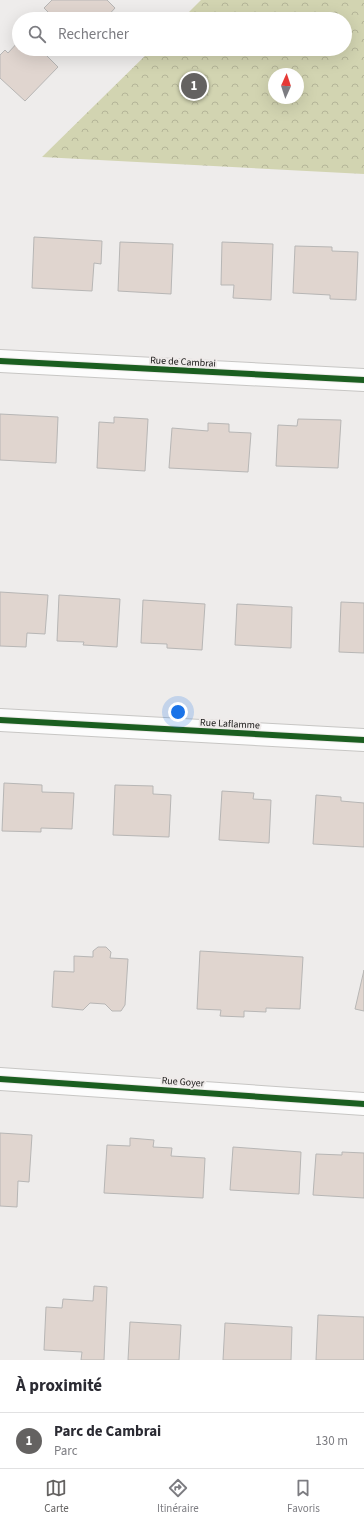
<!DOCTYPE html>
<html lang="fr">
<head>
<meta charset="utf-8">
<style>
	:root { --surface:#fff; --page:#f2f2f3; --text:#2b2b33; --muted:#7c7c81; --line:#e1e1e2; --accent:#646261 }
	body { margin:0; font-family:"Source Sans 3",sans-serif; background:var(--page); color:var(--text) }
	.compass { position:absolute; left:268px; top:68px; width:36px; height:36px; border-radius:50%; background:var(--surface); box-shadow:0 4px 16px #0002; rotate:3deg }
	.you { position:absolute; left:178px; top:712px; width:14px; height:14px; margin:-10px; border:3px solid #fff; border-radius:50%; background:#1a73e8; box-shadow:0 0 0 6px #1a73e833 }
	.badge { display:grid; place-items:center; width:26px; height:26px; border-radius:50%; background:var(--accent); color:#fff; font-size:13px; font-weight:700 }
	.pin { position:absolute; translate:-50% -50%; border:2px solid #fff; box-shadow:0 1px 4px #0006 }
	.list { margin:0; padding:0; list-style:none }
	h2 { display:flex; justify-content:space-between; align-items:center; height:52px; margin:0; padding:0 16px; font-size:17px }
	h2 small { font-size:13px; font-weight:400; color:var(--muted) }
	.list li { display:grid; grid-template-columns:26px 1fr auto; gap:12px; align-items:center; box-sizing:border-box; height:56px; padding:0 16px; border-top:1px solid var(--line) }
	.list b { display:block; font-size:15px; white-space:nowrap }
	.list p { margin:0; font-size:13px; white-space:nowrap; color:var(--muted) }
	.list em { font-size:13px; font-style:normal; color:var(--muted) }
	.icon { flex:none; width:22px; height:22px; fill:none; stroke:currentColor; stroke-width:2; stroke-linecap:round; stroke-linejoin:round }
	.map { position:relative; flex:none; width:364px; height:1360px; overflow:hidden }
	.search { position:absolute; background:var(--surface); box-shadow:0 4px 16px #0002; left:12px; right:12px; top:12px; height:44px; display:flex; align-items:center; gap:10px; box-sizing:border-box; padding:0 14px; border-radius:22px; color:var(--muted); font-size:15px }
	.sheet { height:108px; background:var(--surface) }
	nav { display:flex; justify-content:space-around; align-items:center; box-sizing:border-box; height:56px; border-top:1px solid var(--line); background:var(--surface); font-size:11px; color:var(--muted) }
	nav a { display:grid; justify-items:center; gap:2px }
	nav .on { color:var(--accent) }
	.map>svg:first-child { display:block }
</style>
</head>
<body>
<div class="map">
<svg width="364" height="1360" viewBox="0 0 364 1360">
	<defs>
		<pattern id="park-crowns" width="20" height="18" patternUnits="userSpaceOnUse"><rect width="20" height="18" fill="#d2d4b1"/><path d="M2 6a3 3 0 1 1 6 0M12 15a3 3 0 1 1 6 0" fill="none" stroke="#b4b598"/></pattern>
	</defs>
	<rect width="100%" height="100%" fill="#eeeceb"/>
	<path fill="url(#park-crowns)" fill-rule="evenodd" d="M201,0H364V174L42,157L152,49H345V19H182ZM274,74H298V98H274Z"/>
	<g fill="#e0d5cf" stroke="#b7b6b5">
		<path d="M52,0H107L115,8L105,19H55L44,8Z"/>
		<path d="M19,41V49H40L58,67L25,101L0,78V55L5,50L8,53Z"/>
		<path d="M34,237L102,241L101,264L94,263L92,291L32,288Z"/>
		<path d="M120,242L173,244L171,294L118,291Z"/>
		<path d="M222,242L273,244L271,300L233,298L234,285H221Z"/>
		<path d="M295,246L332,247V251L358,252L356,300L330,299V295L293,293Z"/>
		<path d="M0,414L58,417L56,463L0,460Z"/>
		<path d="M114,417L148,419L145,471L97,468L99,422L114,423Z"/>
		<path d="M298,419L341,420L338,468L276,466L278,425L297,426Z"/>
		<path d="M208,423L229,424V432L251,433L248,472L169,468L172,428L208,431Z"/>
		<path d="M0,592L48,595L45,634L27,633L26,647L0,646Z"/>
		<path d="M59,595L120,599L117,647L83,645L84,642L57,641Z"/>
		<path d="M143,600L205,604L202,650L167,648V644L141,643Z"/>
		<path d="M341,602L364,603V653L339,652Z"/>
		<path d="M237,604L292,607L291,648L235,645Z"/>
		<path d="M4,783L42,785V792L74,793L72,829L41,828V832L2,831Z"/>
		<path d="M115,785L153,786V794L171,795L169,837L113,835Z"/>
		<path d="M222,791L254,793L253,799L271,800L269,843L219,840Z"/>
		<path d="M316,795L341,797V801L364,803V847L313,844Z"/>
		<path d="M98,947H106L111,952L110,958L128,959L125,1005L121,1011H112L105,1004L90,1003L83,1010L52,1007L54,971L74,972V956L93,957V951Z"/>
		<path d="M200,951L303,957L300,1009L266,1008V1012L244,1011V1017L220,1016L221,1010L197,1009Z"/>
		<path d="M364,970V1011L355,1009Z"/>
		<path d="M0,1133L32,1135L29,1182L18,1181L17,1207L0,1206Z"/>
		<path d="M130,1138L154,1140L153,1147L172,1148L171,1156L205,1158L203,1198L104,1193L107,1145L130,1146Z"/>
		<path d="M233,1147L301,1152L299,1194L230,1190Z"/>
		<path d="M342,1152L364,1153V1198L313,1195L316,1154L342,1155Z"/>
		<path d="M94,1286L107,1287L104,1360H81L82,1352L44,1350L46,1307L62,1308L63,1299L93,1301Z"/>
		<path d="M318,1315L364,1317V1360H316Z"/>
		<path d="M130,1322L181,1325L179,1360H128Z"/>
		<path d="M225,1323L292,1327L291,1360H223Z"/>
	</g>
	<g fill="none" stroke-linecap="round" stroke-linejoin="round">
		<g stroke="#c7c6c4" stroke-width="24">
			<g id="minor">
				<path d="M0,361L364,380"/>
				<path d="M0,720L364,740"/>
				<path d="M0,1079L364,1104"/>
			</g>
		</g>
		<use href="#minor" stroke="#fcfcfc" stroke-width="22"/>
		<g stroke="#efebea" stroke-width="8">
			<g id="cycleway">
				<path d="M0,361L364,380"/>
				<path d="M0,720L364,740"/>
				<path d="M0,1079L364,1104"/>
			</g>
		</g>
		<use href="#cycleway" stroke="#1b5e20" stroke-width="6"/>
	</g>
	<g text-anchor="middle" stroke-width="4" stroke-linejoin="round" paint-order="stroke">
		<g font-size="10" fill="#191817" stroke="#efebea">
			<text transform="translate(183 361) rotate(3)" y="4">Rue de Cambrai</text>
			<text transform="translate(230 723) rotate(3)" y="4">Rue Laflamme</text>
			<text transform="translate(183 1081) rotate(4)" y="4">Rue Goyer</text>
		</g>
	</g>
</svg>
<svg class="compass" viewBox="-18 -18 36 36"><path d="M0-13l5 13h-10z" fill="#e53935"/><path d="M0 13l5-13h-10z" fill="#7c7c81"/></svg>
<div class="you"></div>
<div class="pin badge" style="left:194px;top:86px">1</div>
<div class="search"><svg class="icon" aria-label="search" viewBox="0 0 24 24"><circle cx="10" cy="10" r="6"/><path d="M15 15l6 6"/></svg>Rechercher</div>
</div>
<section class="sheet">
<h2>À proximité<small></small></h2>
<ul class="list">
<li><span class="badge">1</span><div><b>Parc de Cambrai</b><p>Parc</p></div><em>130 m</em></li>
</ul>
</section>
<nav>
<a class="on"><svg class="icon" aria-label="map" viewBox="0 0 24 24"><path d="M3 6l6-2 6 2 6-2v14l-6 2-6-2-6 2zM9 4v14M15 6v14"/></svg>Carte</a>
<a><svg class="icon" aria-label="directions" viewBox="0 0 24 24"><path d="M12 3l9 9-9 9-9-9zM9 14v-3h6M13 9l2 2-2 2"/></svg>Itinéraire</a>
<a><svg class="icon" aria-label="saved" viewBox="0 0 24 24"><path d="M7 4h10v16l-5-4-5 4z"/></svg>Favoris</a>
</nav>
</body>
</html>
